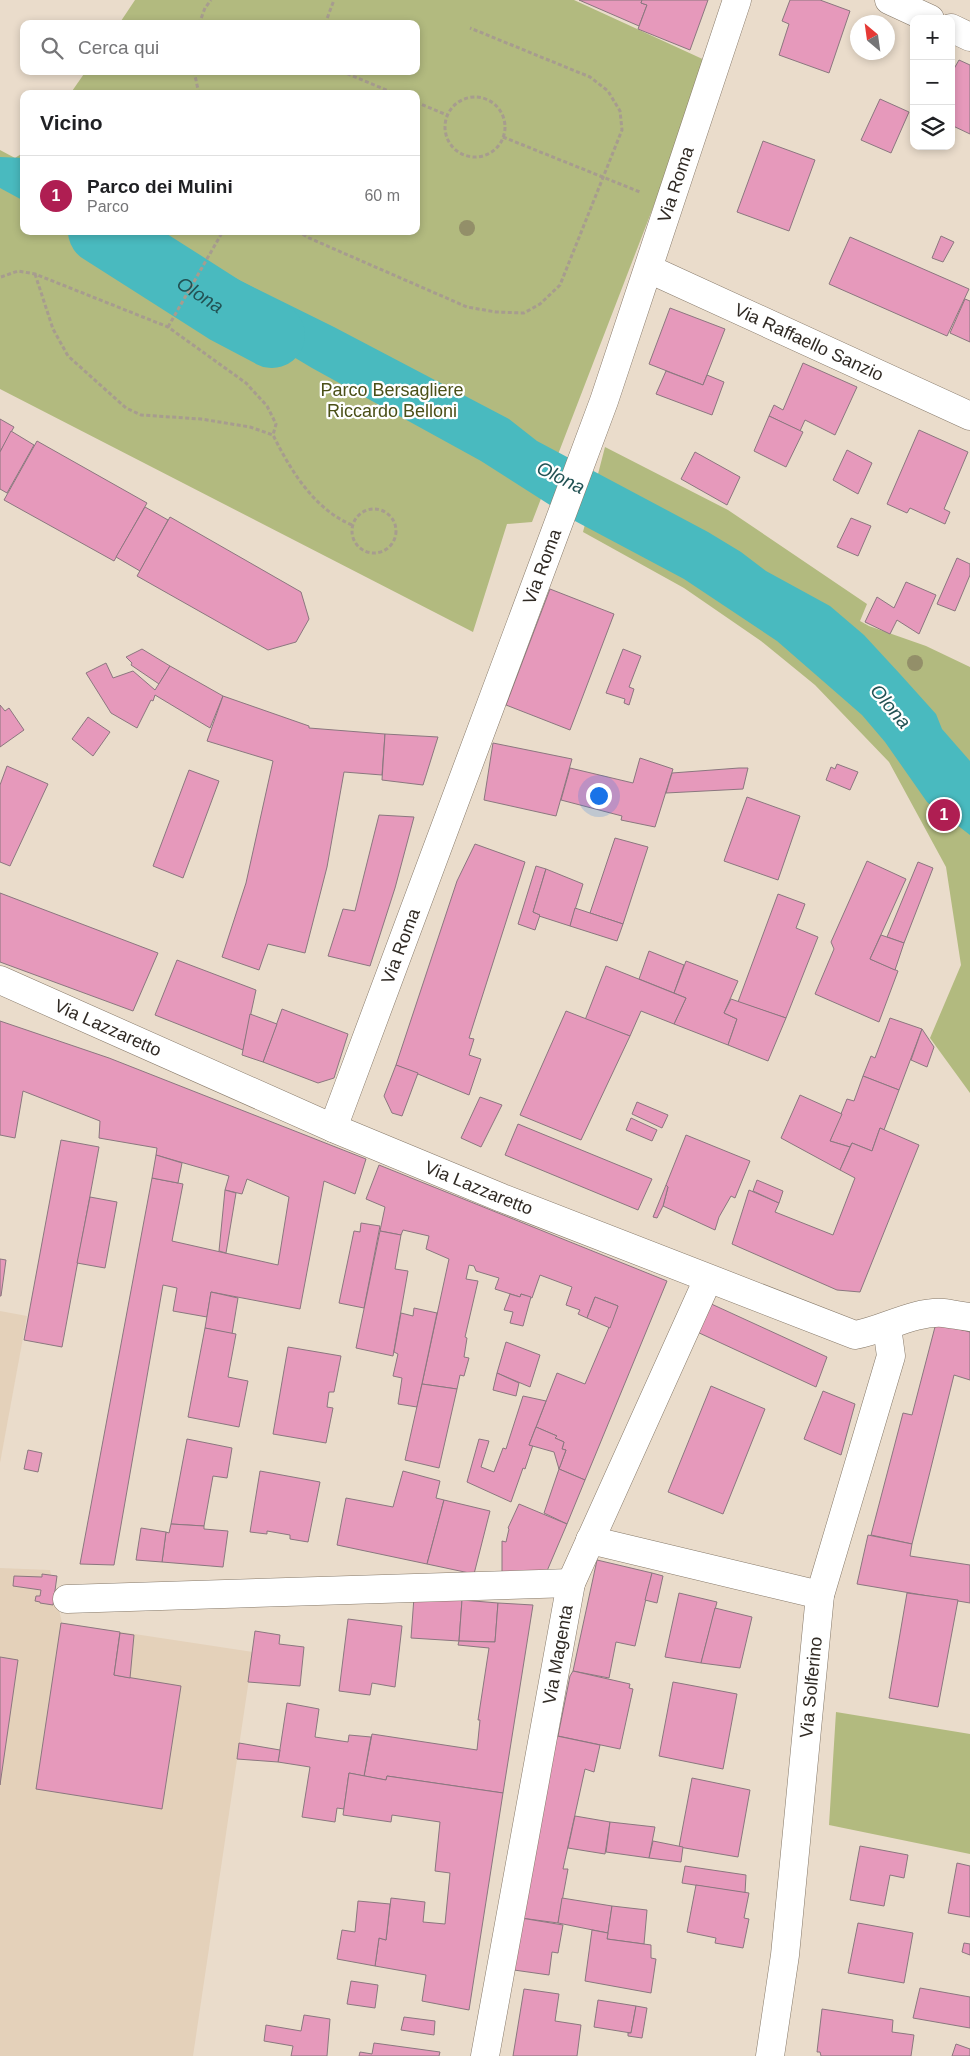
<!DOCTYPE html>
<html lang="it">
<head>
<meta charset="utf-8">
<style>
	:root { --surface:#fff; --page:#f6f6f6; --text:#202124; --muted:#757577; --line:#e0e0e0; --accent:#af1e52 }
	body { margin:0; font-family:Helvetica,sans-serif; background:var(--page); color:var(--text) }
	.controls { position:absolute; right:15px; top:15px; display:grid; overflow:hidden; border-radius:10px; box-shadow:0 2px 8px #0003 }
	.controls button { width:45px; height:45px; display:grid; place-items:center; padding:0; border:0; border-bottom:1px solid var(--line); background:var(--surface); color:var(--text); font:25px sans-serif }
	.compass { position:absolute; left:850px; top:15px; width:45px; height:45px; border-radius:50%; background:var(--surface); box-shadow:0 2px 8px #0003; rotate:331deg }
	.you { position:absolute; left:598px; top:795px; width:18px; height:18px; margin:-12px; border:4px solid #fff; border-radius:50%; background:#1a73e8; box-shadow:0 0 0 8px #1a73e833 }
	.badge { display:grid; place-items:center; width:32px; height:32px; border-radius:50%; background:var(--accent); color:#fff; font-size:16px; font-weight:700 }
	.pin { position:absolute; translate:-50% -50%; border:2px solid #fff; box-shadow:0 1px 5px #0006 }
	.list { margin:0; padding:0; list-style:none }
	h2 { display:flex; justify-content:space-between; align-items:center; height:65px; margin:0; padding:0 20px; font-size:21px }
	h2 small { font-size:16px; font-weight:400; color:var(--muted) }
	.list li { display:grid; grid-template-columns:32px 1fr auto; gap:15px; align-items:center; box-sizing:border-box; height:80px; padding:0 20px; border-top:1px solid var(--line) }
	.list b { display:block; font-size:19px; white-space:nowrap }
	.list p { margin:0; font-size:16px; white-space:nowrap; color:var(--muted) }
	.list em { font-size:16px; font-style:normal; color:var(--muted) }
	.icon { flex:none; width:28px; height:28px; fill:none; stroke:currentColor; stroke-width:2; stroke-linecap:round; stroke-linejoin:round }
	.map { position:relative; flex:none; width:970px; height:2056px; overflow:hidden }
	.search { position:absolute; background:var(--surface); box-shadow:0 2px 8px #0003; left:20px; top:20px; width:400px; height:55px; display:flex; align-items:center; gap:12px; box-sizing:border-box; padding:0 18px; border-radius:10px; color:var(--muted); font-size:19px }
	.panel { position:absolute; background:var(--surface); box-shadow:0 2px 8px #0003; left:20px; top:90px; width:400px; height:145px; border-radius:10px }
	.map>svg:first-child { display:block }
</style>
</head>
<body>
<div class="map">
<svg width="970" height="2056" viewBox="0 0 970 2056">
	<rect width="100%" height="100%" fill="#eadccb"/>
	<g fill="#e4d1ba">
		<path d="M0,1311L27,1316L0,1463Z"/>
		<path d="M0,1568L50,1570L62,1623L253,1652L193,2056H0Z"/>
	</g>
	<g fill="#b2ba7f">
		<path d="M135,0H574L709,62L532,522L507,524L473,632L0,389V150L15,158L24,152V231H416V94H70L86,71H416V24H119Z"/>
		<path d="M605,447L728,510L867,604L860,621L869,626L926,646L970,667V1093L930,1038L961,965L946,867L889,762L815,685L761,641L684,588L583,532Z"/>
		<path d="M836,1712L970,1734V1854L829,1825Z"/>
	</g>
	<g fill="#49babf">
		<path d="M0,157L24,158V201L0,188Z"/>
		<path d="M80,231H158L199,256L180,290C146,271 114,249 80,231Z"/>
		<path d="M208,262L235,278L334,327L509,419L537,441L708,532L741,552L766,571L830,606L864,635L900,674L936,714L942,729L970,761V835L927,802L885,742L862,715L777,641L684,579L575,521L481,461L312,368L190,295Z"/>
	</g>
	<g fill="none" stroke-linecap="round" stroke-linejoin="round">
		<path stroke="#49babf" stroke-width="66" id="s1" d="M101,231L225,310L272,335"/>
	</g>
	<g fill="#e699bb" stroke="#8b777f">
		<path d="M579,0H642L641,3L647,5L639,26Z"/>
		<path d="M642,0H708L690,50L638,29L647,5L641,3Z"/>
		<path d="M790,0H820L850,11L829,73L779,55L789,24L782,21Z"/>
		<path d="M959,60L970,65V134L951,125V74Z"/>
		<path d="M880,99L909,112L891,153L861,140Z"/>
		<path d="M763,141L815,160L789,231L737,212Z"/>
		<path d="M941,236L954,242L943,262L932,258Z"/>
		<path d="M850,237L969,289L947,336L829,284Z"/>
		<path d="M965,299L970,301V342L950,333Z"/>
		<path d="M670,308L725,329L703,385L649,364Z"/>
		<path d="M803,363L857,387L835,435L805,420L800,431L769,416L774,405L783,410Z"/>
		<path d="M666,371L703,385L707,375L724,382L712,415L656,394Z"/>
		<path d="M769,416L803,432L786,467L754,451Z"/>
		<path d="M0,419L14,427L0,452Z"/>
		<path d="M919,430L968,452L944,509L950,512L945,524L910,508L907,513L887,504Z"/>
		<path d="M11,431L34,445L7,493L0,489V452Z"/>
		<path d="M37,441L147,503L114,561L4,500Z"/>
		<path d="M847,450L872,463L858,494L833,480Z"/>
		<path d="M695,452L740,477L727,505L681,479Z"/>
		<path d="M145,507L168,520L140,571L116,557Z"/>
		<path d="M170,517L301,592L309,619L296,642L268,650L137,576Z"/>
		<path d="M851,518L871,526L858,556L837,547Z"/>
		<path d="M957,558L970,564V575L955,611L937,604Z"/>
		<path d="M906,582L936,595L919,634L897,620L890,634L865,622L877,597L894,608Z"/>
		<path d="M550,589L614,614L570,730L506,705Z"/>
		<path d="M142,649L170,666L159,684L131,665L132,663L126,657Z"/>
		<path d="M623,649L641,656L629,687L634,689L629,705L624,703L625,699L606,693Z"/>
		<path d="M106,663L113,678L133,671L155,690L170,666L223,696L210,728L155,695L153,701L151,700L137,728L111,713L86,673Z"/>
		<path d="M223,696L309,726V728L385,734L382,775L344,772L327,867L305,953L268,944L259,970L222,957L246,883L273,761L207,741Z"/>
		<path d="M0,705L5,711L9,708L24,730L0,747Z"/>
		<path d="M88,717L110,732L93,756L72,739Z"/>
		<path d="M385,734L438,737L423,785L382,780Z"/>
		<path d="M493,743L572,759L556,816L484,800Z"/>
		<path d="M640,758L673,769L655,827L621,820L622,816L561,800L570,768L633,783Z"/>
		<path d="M837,764L858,772L850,790L826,780L831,767L835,769Z"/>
		<path d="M7,766L48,784L10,866L0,862V785Z"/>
		<path d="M739,768H748L743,789L666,793L672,773Z"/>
		<path d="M189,770L219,781L183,878L153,866Z"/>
		<path d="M747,797L800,816L778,880L724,861Z"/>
		<path d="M379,815L414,817L395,888L370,966L328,956L343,909L355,911Z"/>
		<path d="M615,838L648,847L623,924L590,913Z"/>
		<path d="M475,844L525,862L469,1038L474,1039L469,1055L481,1059L469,1095L396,1065L457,881Z"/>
		<path d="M867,861L906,879L870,959L898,971L879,1022L815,994L834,949L831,942Z"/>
		<path d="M918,862L933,868L904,943L887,937Z"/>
		<path d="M536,866L546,869L533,912L540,915L535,930L518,924Z"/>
		<path d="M546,869L583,884L570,926L539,916L540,915L533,912Z"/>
		<path d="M0,893L158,953L133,1011L0,962Z"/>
		<path d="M778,894L805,904L796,928L818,937L786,1018L738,1002Z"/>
		<path d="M575,908L623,924L617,941L570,926Z"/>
		<path d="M881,935L904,943L895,970L870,959Z"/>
		<path d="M649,951L684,965L674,993L639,979Z"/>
		<path d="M177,960L256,990L243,1050L155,1015Z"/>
		<path d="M686,961L738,981L724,1013L737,1019L728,1045L674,1024L686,998L674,993Z"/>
		<path d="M606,966L686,998L674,1024L641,1011L630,1036L585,1020Z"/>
		<path d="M731,999L786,1018L768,1061L728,1045L737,1019L724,1013Z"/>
		<path d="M282,1009L348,1034L334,1078L318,1083L263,1062Z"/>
		<path d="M566,1011L630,1036L581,1140L520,1115Z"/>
		<path d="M250,1014L277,1024L263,1062L242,1055Z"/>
		<path d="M890,1018L922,1029L899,1090L863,1076L871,1056L875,1058Z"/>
		<path d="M0,1021L109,1058L366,1159L355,1194L324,1181L300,1309L211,1292L207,1317L173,1311L177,1288L163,1285L114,1565L80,1564L152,1178L183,1184L172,1241L278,1265L289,1197L247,1179L242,1194L225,1190L229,1176L156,1155L157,1148L99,1138L100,1121L23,1091L15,1138L0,1135Z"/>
		<path d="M922,1029L934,1047L927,1067L911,1060Z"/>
		<path d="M396,1065L418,1073L402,1116L392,1113L384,1096Z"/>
		<path d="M863,1076L899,1090L884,1130L880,1128L872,1151L852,1143L850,1147L830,1141L847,1099L854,1101Z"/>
		<path d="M800,1095L842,1114L830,1141L850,1147L840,1170L781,1138Z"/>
		<path d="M480,1097L502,1105L481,1147L461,1138Z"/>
		<path d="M637,1102L668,1115L662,1128L632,1114Z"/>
		<path d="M631,1118L657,1130L652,1141L626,1130Z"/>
		<path d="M518,1124L652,1179L638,1210L505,1155Z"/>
		<path d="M880,1128L919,1145L860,1292L837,1290L732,1244L749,1190L779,1203L775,1212L833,1235L855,1178L840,1170L852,1143L872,1151Z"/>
		<path d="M686,1135L750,1161L735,1198L731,1196L719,1217L715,1230L663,1206L668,1187L666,1185Z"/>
		<path d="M61,1140L99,1147L62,1347L24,1340Z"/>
		<path d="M156,1155L182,1163L178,1183L152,1178Z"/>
		<path d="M379,1165L667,1281L585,1480L559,1469L566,1450L562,1449L564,1442L555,1438L557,1436L536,1427L557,1373L585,1384L618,1306L595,1297L587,1318L578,1314L580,1310L566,1305L572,1287L540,1275L532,1298L521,1294L520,1297L495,1289L499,1278L476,1271L474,1266L469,1265L466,1279L478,1281L465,1337L467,1338L464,1357L469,1358L464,1376L460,1375L457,1389L422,1384L449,1259L426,1249L429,1236L403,1230L401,1235L380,1231L385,1207L366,1199Z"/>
		<path d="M757,1180L783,1191L779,1203L753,1191Z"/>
		<path d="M666,1185L668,1187L663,1206L657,1218L653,1217Z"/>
		<path d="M225,1190L236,1193L226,1253L219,1251Z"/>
		<path d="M90,1197L117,1202L105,1268L77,1263Z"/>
		<path d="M361,1223L380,1226L364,1308L339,1303L354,1231L360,1232Z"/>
		<path d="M380,1231L401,1235L395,1269L408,1271L393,1356L356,1348Z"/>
		<path d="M0,1259L6,1260L1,1296H0Z"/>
		<path d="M211,1292L238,1298L232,1334L205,1328Z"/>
		<path d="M510,1294L520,1297L521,1294L531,1297L523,1326L510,1323L513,1312L504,1310Z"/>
		<path d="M595,1297L618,1306L610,1328L587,1318Z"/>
		<path d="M707,1302L827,1357L816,1387L695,1331Z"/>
		<path d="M414,1308L437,1313L417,1407L398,1404L402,1378L393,1376L398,1354L394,1352L401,1313L413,1316Z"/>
		<path d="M936,1323L970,1332V1380L954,1375L912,1544L871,1535L903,1413L912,1415Z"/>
		<path d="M205,1328L236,1334L228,1377L248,1381L239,1427L188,1417Z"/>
		<path d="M506,1342L540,1355L530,1387L497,1373Z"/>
		<path d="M288,1347L341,1356L334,1392H329L327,1407L333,1408L326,1443L273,1434Z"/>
		<path d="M497,1373L519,1383L516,1396L493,1390Z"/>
		<path d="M422,1384L457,1389L439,1468L405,1460Z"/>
		<path d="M711,1386L765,1409L723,1514L668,1492Z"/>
		<path d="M823,1391L855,1404L841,1455L804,1439Z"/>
		<path d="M523,1396L546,1401L529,1445H533L525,1469L523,1468L511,1502L467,1482L479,1439L489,1441L481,1467L494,1472L503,1448L506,1449Z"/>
		<path d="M536,1427L557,1436L555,1438L564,1442L562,1449L566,1450L559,1469L554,1452L529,1445Z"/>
		<path d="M187,1439L232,1448L227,1478L213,1476L204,1526L171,1524Z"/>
		<path d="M28,1450L42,1453L38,1472L24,1469Z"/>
		<path d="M559,1469L585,1480L567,1524L544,1513Z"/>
		<path d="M260,1471L320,1482L308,1542L290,1539V1535L267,1531V1534L250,1532Z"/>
		<path d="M403,1471L440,1481L436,1498L444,1500L427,1564L337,1545L346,1498L393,1507Z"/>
		<path d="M444,1500L490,1511L474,1574L427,1564Z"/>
		<path d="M519,1504L567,1524L544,1578L502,1576V1541L506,1542L509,1529L508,1528Z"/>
		<path d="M171,1524L204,1526V1529L228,1531L223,1567L162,1562L166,1532L169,1533Z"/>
		<path d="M141,1528L166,1532L162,1562L136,1560Z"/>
		<path d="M868,1535L912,1544L910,1556L970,1565V1603L857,1584Z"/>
		<path d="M597,1560L652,1573L635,1646L616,1642L609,1678L573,1671Z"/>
		<path d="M652,1573L663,1576L657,1603L645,1600Z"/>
		<path d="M42,1574L57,1576L53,1605L40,1603V1602L35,1601L36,1596H40L41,1590L13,1586L14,1576L42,1577Z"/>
		<path d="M679,1593L717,1602L701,1663L665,1657Z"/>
		<path d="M907,1593L958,1600L938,1707L889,1698Z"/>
		<path d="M414,1597L462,1600L459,1641L411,1638Z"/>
		<path d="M462,1600L498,1603L495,1642L459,1641Z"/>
		<path d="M498,1603L533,1605L503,1793L387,1776L386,1780L364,1776L372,1734L477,1750L480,1720H478L489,1648L458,1645L459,1641L495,1642Z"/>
		<path d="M715,1608L752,1617L740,1668L701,1663Z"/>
		<path d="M348,1619L402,1626L395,1687L372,1683L370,1695L339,1691Z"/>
		<path d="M61,1623L120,1632L114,1675L181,1686L162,1809L36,1789Z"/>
		<path d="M255,1631L280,1635L279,1644L304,1647L300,1686L248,1682Z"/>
		<path d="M120,1633L134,1635L130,1678L114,1675Z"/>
		<path d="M0,1657L18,1660L0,1785Z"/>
		<path d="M573,1671L630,1684L629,1688L633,1689L620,1749L558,1736L570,1676Z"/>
		<path d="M673,1682L737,1694L723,1769L659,1756Z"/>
		<path d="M287,1703L319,1709L315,1737L348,1742L349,1735L371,1737L364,1776L349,1773L344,1809L337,1808L335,1822L302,1817L310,1767L278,1762Z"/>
		<path d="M557,1736L600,1745L594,1772L585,1769L563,1869H568L558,1923L521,1918Z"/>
		<path d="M239,1743L280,1750L278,1762L237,1759Z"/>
		<path d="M349,1773L386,1780L387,1776L503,1793L469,2010L422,2001L426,1975L375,1966L379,1938L386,1940L391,1898L425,1902L423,1922L445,1924L450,1873L435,1871L440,1822L392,1815L391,1822L343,1815Z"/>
		<path d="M692,1778L750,1790L738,1857L679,1847Z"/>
		<path d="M575,1816L610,1822L605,1854L568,1848Z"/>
		<path d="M610,1822L655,1827L649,1858L606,1852Z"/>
		<path d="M653,1841L683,1847L681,1862L649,1858Z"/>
		<path d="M860,1846L908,1855L904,1878L890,1875L884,1906L850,1900Z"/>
		<path d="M957,1863L970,1866V1917L948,1913Z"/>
		<path d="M685,1866L746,1875L745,1893L682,1883Z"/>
		<path d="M696,1885L749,1893L744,1918L749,1919L743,1948L715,1943L716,1938L687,1932Z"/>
		<path d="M562,1898L612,1906L608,1933L558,1923Z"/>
		<path d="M358,1901L390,1904L386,1940L379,1938L375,1966L337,1959L342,1930L355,1932Z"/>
		<path d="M612,1906L647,1910L644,1944L607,1939Z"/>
		<path d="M521,1918L563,1925L558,1953L552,1952L549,1975L514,1970Z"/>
		<path d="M858,1923L913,1933L904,1983L848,1973Z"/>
		<path d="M592,1930L608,1933L607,1939L651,1945V1958L656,1959L651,1993L585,1981Z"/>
		<path d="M964,1943L970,1944V1955L962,1952Z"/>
		<path d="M351,1981L378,1985L375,2008L347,2004Z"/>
		<path d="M920,1988L970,1997V2028L913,2018Z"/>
		<path d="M524,1989L559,1994L555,2021L581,2025L577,2056H513Z"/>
		<path d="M598,2000L636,2006L631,2033L594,2027Z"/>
		<path d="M636,2006L647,2008L642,2038L628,2036V2033H631Z"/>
		<path d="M822,2009L893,2020L892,2032L914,2035L911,2056H821L820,2052H817Z"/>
		<path d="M304,2015L330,2019L327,2056H291L293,2046L264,2041L266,2025L301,2031Z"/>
		<path d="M404,2017L435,2021L434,2035L401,2030Z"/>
		<path d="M374,2043L440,2052L439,2056H359L360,2052L372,2054Z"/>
		<path d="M956,2044L970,2049V2056H952Z"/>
	</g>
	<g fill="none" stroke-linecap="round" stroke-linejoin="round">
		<g stroke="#867969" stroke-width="29">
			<g id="minor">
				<path d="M889,0L930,19"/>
				<path d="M951,28L970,37"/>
				<path id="s2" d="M649,269L970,416"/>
				<path id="s3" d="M0,980L333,1128L502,1198L855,1335C884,1330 913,1311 943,1313C952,1314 961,1316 970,1317"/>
				<path id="s4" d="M333,1128L604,401L737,0"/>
				<path d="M590,1540L820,1595"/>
				<path d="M67,1599L571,1583"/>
				<path id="s5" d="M485,2056L571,1583L708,1279"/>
				<path id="s6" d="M770,2056L785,1955L820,1595L891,1356L887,1327"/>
			</g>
		</g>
		<g stroke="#a79c8f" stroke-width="3" stroke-dasharray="4 2.5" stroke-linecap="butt">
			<path d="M199,24L205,8L211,0"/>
			<path d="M325,24L334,0"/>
			<path d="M194,71L199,94"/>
			<path d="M341,71L396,94"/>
			<circle cx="475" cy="127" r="30"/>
			<path d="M416,102L447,115"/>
			<path d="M503,137L640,192"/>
			<path d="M297,231L309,238L467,307L496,312L524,313L540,304L560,285L622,130L620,111L608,91L590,77L470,28"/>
			<path d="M35,274L53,329L68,356L126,408L141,415L201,419L250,427L273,435C291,471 314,509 352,525"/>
			<path d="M1,277L18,271L35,274L168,327L246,383L267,406L276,424L273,435"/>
			<path d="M168,327L223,231"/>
			<circle cx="374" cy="531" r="22"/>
		</g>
		<use href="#minor" stroke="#fff" stroke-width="28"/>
	</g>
	<g fill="#938f69">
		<circle cx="467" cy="228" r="8"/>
		<circle cx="915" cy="663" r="8"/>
	</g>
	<g text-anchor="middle" stroke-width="4.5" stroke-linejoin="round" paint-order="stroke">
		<g font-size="18" fill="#302a24" stroke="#fff">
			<text dy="6" stroke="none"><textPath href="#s4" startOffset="1004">Via Roma</textPath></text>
			<text dy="6" stroke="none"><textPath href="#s2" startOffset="176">Via Raffaello Sanzio</textPath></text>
			<text dy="6" stroke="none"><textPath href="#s4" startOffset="599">Via Roma</textPath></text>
			<text dy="6" stroke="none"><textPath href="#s4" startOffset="194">Via Roma</textPath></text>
			<text dy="6" stroke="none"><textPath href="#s3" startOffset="118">Via Lazzaretto</textPath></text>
			<text dy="6" stroke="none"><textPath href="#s3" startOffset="522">Via Lazzaretto</textPath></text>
			<text dy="6" stroke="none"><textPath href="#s5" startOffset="408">Via Magenta</textPath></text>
			<text dy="6" stroke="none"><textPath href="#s6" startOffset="371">Via Solferino</textPath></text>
		</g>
		<g font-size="18" fill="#4b5018" stroke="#fff">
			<text x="392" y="396">Parco Bersagliere<tspan x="392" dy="21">Riccardo Belloni</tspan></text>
		</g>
		<g font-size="19" font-style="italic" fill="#225254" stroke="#fff">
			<text dy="7" stroke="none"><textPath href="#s1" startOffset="118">Olona</textPath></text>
			<text transform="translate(561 477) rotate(26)" y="7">Olona</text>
			<text transform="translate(891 706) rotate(50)" y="7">Olona</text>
		</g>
	</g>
</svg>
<div class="controls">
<button>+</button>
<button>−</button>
<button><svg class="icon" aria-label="layers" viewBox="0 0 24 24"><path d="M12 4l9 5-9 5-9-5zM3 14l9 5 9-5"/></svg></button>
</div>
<svg class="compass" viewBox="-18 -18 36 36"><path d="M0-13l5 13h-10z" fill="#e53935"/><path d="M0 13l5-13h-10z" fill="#757577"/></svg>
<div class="you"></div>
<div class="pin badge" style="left:944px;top:815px">1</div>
<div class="search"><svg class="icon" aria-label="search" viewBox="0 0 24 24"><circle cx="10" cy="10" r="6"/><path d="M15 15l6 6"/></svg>Cerca qui</div>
<section class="panel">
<h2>Vicino<small></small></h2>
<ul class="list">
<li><span class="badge">1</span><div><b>Parco dei Mulini</b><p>Parco</p></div><em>60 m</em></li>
</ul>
</section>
</div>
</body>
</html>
